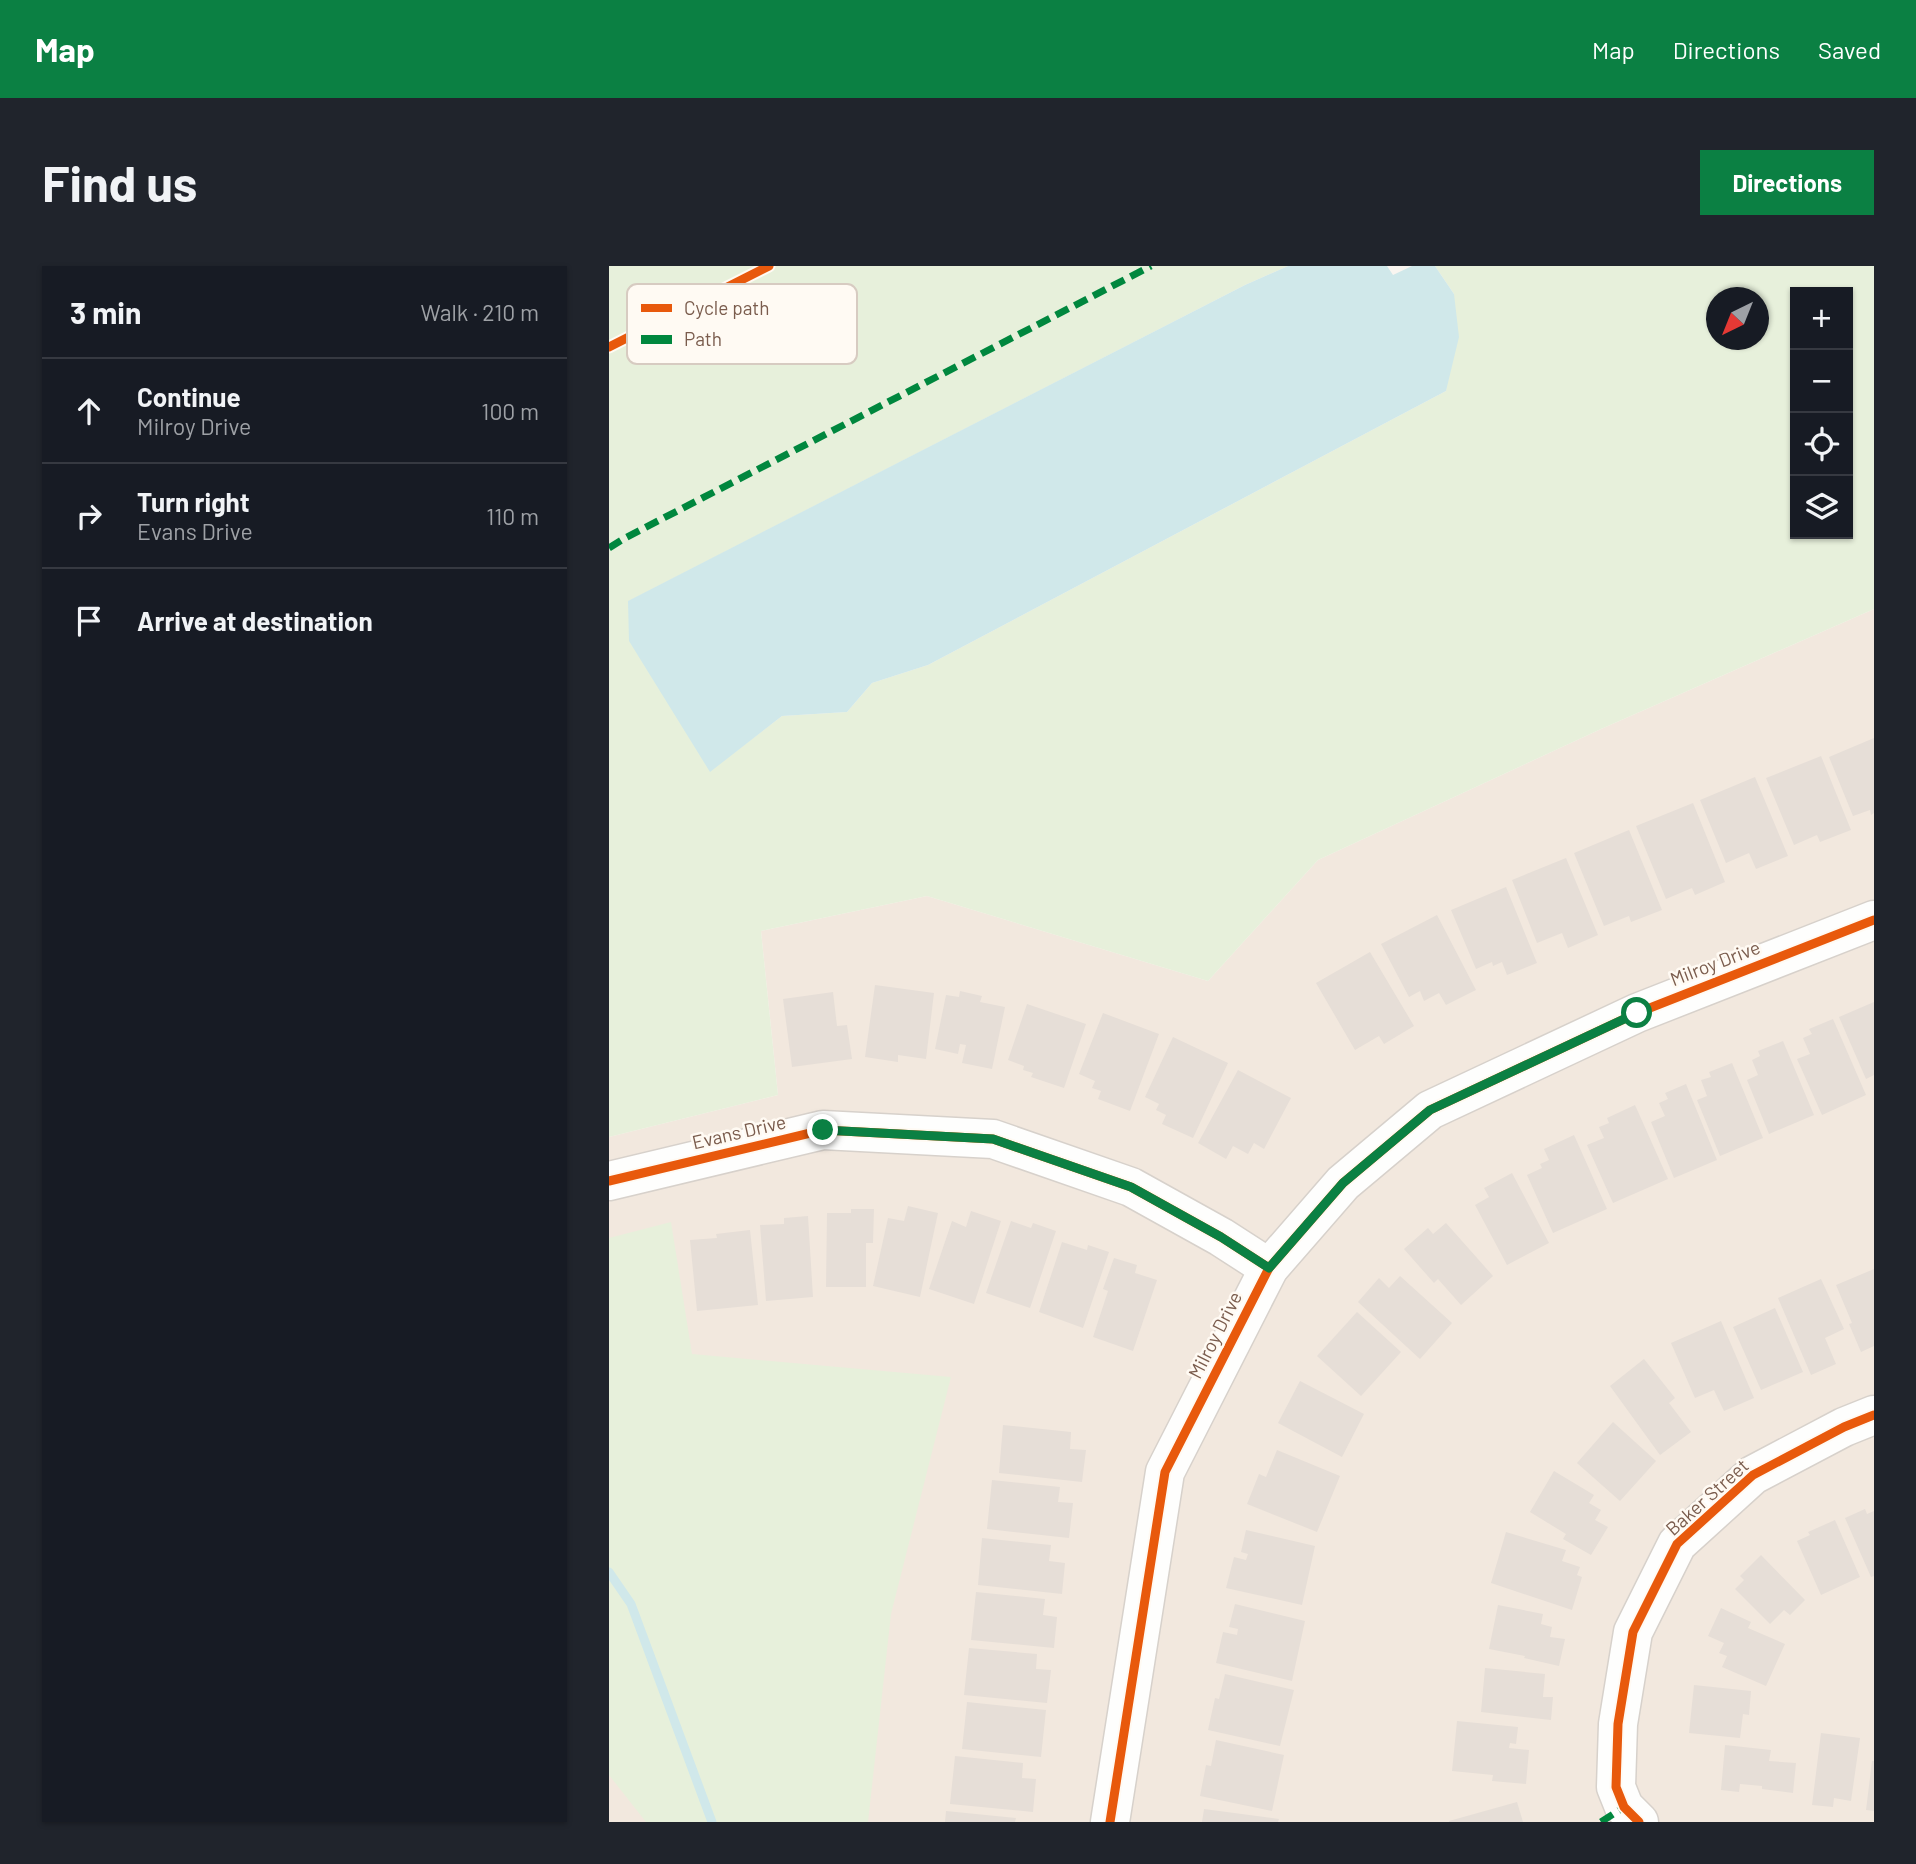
<!DOCTYPE html>
<html lang="en">
<head>
<meta charset="utf-8">
<style>
	:root { --surface:#171b24; --page:#20242c; --text:#f1f3f6; --muted:#9ea1a6; --line:#363941; --accent:#0b8043 }
	body { margin:0; font-family:Barlow,sans-serif; background:var(--page); color:var(--text) }
	.controls { position:absolute; right:21px; top:21px; display:grid; overflow:hidden; border-radius:0px; box-shadow:0 2px 5px #0004 }
	.controls button { width:63px; height:63px; display:grid; place-items:center; padding:0; border:0; border-bottom:2px solid var(--line); background:var(--surface); color:var(--text); font:35px sans-serif }
	.compass { position:absolute; left:1097px; top:21px; width:63px; height:63px; border-radius:50%; background:var(--surface); box-shadow:0 2px 5px #0004; rotate:223deg }
	.stop { position:absolute; width:21px; height:21px; margin:-16px; border:5px solid #0b8043; border-radius:50%; background:#fff }
	.stop.end { background:#0b8043; border-color:#fff; box-shadow:0 2px 7px #0008 }
	.list { margin:0; padding:0; list-style:none }
	h2 { display:flex; justify-content:space-between; align-items:center; height:91px; margin:0; padding:0 28px; font-size:30px }
	h2 small { font-size:23px; font-weight:400; color:var(--muted) }
	.list li { display:grid; grid-template-columns:46px 1fr auto; gap:21px; align-items:center; box-sizing:border-box; height:105px; padding:0 28px; border-top:2px solid var(--line) }
	.list b { display:block; font-size:26px; white-space:nowrap }
	.list p { margin:0; font-size:23px; white-space:nowrap; color:var(--muted) }
	.list em { font-size:23px; font-style:normal; color:var(--muted) }
	.icon { flex:none; width:38px; height:38px; fill:none; stroke:currentColor; stroke-width:2; stroke-linecap:round; stroke-linejoin:round }
	.map { position:relative; flex:none; width:1265px; height:1556px; overflow:hidden; border-radius:0px }
	header { display:flex; align-items:center; gap:42px; box-sizing:border-box; height:98px; padding:0 35px; background:var(--accent); color:#fff }
	header strong { font-size:33px }
	nav { display:flex; gap:38px; margin-inline-start:auto; font-size:24px }
	.intro { display:flex; align-items:center; justify-content:space-between; box-sizing:border-box; height:168px; padding:0 42px }
	h1 { margin:0; font-size:49px }
	.button { padding:18px 32px; border-radius:0px; background:var(--accent); color:#fff; font-size:24px; font-weight:700 }
	main { display:flex; gap:42px; padding:0 42px }
	aside { flex:1; background:var(--surface); border-radius:0px; box-shadow:0 2px 5px #0004 }
	.map>svg:first-child { display:block }
</style>
</head>
<body>
<header>
<strong>Map</strong>
<nav><a>Map</a><a>Directions</a><a>Saved</a></nav>
</header>
<div class="intro"><h1>Find us</h1><a class="button">Directions</a></div>
<main>
<aside>
<h2>3 min<small>Walk · 210 m</small></h2>
<ul class="list">
<li><svg class="icon" aria-label="ahead" viewBox="0 0 24 24"><path d="M12 20V5M6 11l6-6 6 6"/></svg><div><b>Continue</b><p>Milroy Drive</p></div><em>100 m</em></li>
<li><svg class="icon" aria-label="right" viewBox="0 0 24 24"><path d="M7 20v-9h11M14 6l5 5-5 5"/></svg><div><b>Turn right</b><p>Evans Drive</p></div><em>110 m</em></li>
<li><svg class="icon" aria-label="arrive" viewBox="0 0 24 24"><path d="M6 21V4h12l-3 4 3 4H6"/></svg><div><b>Arrive at destination</b></div></li>
</ul>
</aside>
<div class="map">
<svg width="1265" height="1556" viewBox="0 0 1265 1556">
	<rect width="100%" height="100%" fill="#f9f5f0"/>
	<path fill="#f2e8de" d="M1265,343V1556H0V871L169,829L152,665L318,630L599,715L709,594L992,463Z"/>
	<g fill="#e7f0db" fill-rule="evenodd">
		<path d="M0,0H679L636,19L20,335L101,505L173,450L238,446L263,417L319,399L837,125L845,28L826,0H1265V343L992,463L709,594L599,715L318,630L152,665L169,829L0,871ZM1186,26H1239V268H1186ZM1108,32H1150V74H1108Z"/>
		<path d="M62,956L83,1088L342,1111L282,1348L259,1556H37L0,1509V972Z"/>
	</g>
	<path fill="#d0e8ea" d="M679,0H778L784,9L803,0H826L845,28L850,71L837,125L319,399L263,417L238,446L173,450L101,506L20,375L19,335L636,19Z"/>
	<g fill="none" stroke-linecap="round" stroke-linejoin="round">
		<path stroke="#d0e8ea" stroke-width="9" d="M0,1306L22,1338L103,1556"/>
	</g>
	<g fill="#e6ded7">
		<path d="M1265,472V547L1262,549L1261,544L1244,550L1220,491Z"/>
		<path d="M1212,490L1242,564L1211,576L1208,569L1185,579L1157,512Z"/>
		<path d="M1146,511L1179,590L1147,603L1140,587L1117,597L1091,534Z"/>
		<path d="M1084,537L1116,616L1086,629L1083,622L1057,633L1027,560Z"/>
		<path d="M1020,564L1053,644L1022,656L1020,650L995,660L965,587Z"/>
		<path d="M957,592L989,669L959,682L953,667L928,677L903,614Z"/>
		<path d="M897,621L928,697L898,709L893,696L884,700L883,696L867,703L842,644Z"/>
		<path d="M828,649L867,724L837,739L830,727L815,735L811,725L800,731L772,678Z"/>
		<path d="M761,686L805,760L775,778L770,770L746,784L707,717Z"/>
		<path d="M266,719L325,727L317,793L289,789V796L256,791Z"/>
		<path d="M351,725L373,730L371,736L396,741L383,803L353,797L357,779L351,778L349,788L326,783L337,729L350,731Z"/>
		<path d="M224,726L228,760L238,759L243,793L183,801L174,733Z"/>
		<path d="M1265,736V809L1257,813L1230,751Z"/>
		<path d="M418,738L477,758L455,822L422,811L424,807L414,804L415,800L399,794Z"/>
		<path d="M494,747L550,768L521,845L489,833L492,825L483,822L486,815L470,808Z"/>
		<path d="M1224,753L1257,829L1213,849L1188,793L1201,788L1194,772L1203,768L1200,763Z"/>
		<path d="M564,771L619,797L584,872L553,858L557,849L547,844L550,838L536,831Z"/>
		<path d="M1174,775L1205,849L1160,868L1138,814L1149,809L1143,794L1151,790L1149,785Z"/>
		<path d="M1123,797L1154,872L1111,890L1088,834L1098,830L1092,814L1102,811L1100,806Z"/>
		<path d="M629,804L682,832L655,883L645,877L639,888L624,880L617,893L589,877Z"/>
		<path d="M1077,818L1108,894L1065,912L1042,856L1056,850L1050,837L1059,833L1056,827Z"/>
		<path d="M1026,839L1059,913L1004,937L978,879L995,872L990,861L1000,857L998,852Z"/>
		<path d="M965,869L998,943L944,967L918,909L933,902L931,898L940,894L935,883Z"/>
		<path d="M903,907L940,977L898,999L866,939L880,931L875,922Z"/>
		<path d="M299,940L329,947L311,1031L264,1020L279,952L295,955Z"/>
		<path d="M242,943H265L264,977H257V1021H217L218,947H242Z"/>
		<path d="M362,945L392,955L365,1038L320,1023L343,955L357,961Z"/>
		<path d="M199,950L204,1031L157,1035L151,959L175,958V952Z"/>
		<path d="M402,955L422,962L424,957L447,965L421,1042L377,1027Z"/>
		<path d="M837,957L884,1010L852,1039L829,1013L825,1017L795,983L819,962L824,968Z"/>
		<path d="M141,964L149,1039L88,1045L81,974L108,972L107,968Z"/>
		<path d="M453,976L478,984L479,979L500,986L474,1062L430,1046Z"/>
		<path d="M505,992L528,999L526,1007L548,1014L524,1085L484,1071L499,1025L494,1023Z"/>
		<path d="M1265,1003V1080L1252,1086L1240,1058L1243,1057L1227,1019Z"/>
		<path d="M791,1010L843,1057L811,1093L749,1036L770,1012L780,1022Z"/>
		<path d="M1212,1013L1235,1063L1216,1072L1227,1098L1202,1109L1169,1032Z"/>
		<path d="M1166,1042L1194,1106L1152,1124L1124,1061Z"/>
		<path d="M748,1046L792,1086L752,1130L708,1090Z"/>
		<path d="M1112,1055L1145,1132L1115,1145L1105,1124L1086,1132L1062,1077Z"/>
		<path d="M1035,1093L1066,1132L1060,1137L1082,1166L1051,1189L1001,1120Z"/>
		<path d="M691,1115L755,1148L733,1191L669,1157Z"/>
		<path d="M1004,1156L1047,1195L1011,1235L968,1197Z"/>
		<path d="M394,1159L462,1166L461,1183L477,1184L473,1216L390,1207Z"/>
		<path d="M668,1184L731,1210L708,1266L638,1238L650,1208L657,1211Z"/>
		<path d="M945,1205L985,1229L980,1237L992,1244L986,1254L999,1261L982,1289L954,1273L957,1268L921,1246Z"/>
		<path d="M383,1214L451,1221L449,1236L464,1237L460,1272L378,1263Z"/>
		<path d="M1256,1243L1258,1248L1265,1245V1310L1262,1311L1236,1252Z"/>
		<path d="M1226,1254L1251,1311L1212,1329L1188,1275L1201,1269L1199,1266Z"/>
		<path d="M637,1264L706,1280L693,1339L617,1322L625,1291L637,1294L639,1288L632,1286Z"/>
		<path d="M897,1266L957,1284L953,1295L971,1301L968,1309L973,1311L963,1344L882,1317Z"/>
		<path d="M373,1272L442,1279L440,1295L456,1297L453,1328L369,1319Z"/>
		<path d="M1152,1289L1196,1334L1181,1349L1175,1344L1161,1358L1126,1323L1135,1314L1131,1310Z"/>
		<path d="M367,1326L436,1333L434,1349L448,1351L445,1382L362,1374Z"/>
		<path d="M626,1338L696,1355L683,1415L607,1397L614,1366L628,1369L629,1363L620,1361Z"/>
		<path d="M889,1339L934,1348L932,1358L943,1361L941,1371L956,1373L950,1400L915,1392L916,1390L880,1383Z"/>
		<path d="M1112,1342L1142,1356L1139,1362L1176,1378L1157,1420L1113,1401L1118,1390L1110,1387L1115,1377L1099,1370Z"/>
		<path d="M360,1382L428,1388L427,1403L442,1404L438,1437L355,1429Z"/>
		<path d="M876,1402L936,1408L934,1431H944L942,1454L872,1446Z"/>
		<path d="M616,1408L685,1424L671,1480L599,1464L606,1432L610,1433Z"/>
		<path d="M1085,1419L1142,1425L1140,1449L1134,1448L1131,1472L1080,1467Z"/>
		<path d="M358,1436L437,1444L432,1491L353,1483Z"/>
		<path d="M848,1455L909,1461L907,1478L901,1477L900,1482L920,1484L917,1518L883,1515L884,1509L843,1505Z"/>
		<path d="M1212,1467L1251,1472L1242,1535L1225,1532L1224,1541L1203,1539Z"/>
		<path d="M607,1474L675,1489L663,1545L591,1530L597,1499L602,1500Z"/>
		<path d="M1116,1479L1162,1484L1160,1495L1187,1497L1184,1527L1153,1523V1520L1131,1518L1130,1526L1112,1524Z"/>
		<path d="M346,1490L414,1497L413,1512L427,1513L424,1546L341,1538Z"/>
		<path d="M1263,1495H1265V1545L1257,1544Z"/>
		<path d="M908,1536L914,1556H840V1555Z"/>
		<path d="M595,1543L670,1553L669,1556H593Z"/>
		<path d="M337,1545L407,1552L406,1556H336Z"/>
	</g>
	<g fill="none" stroke-linecap="round" stroke-linejoin="round">
		<g stroke="#d7d1cb" stroke-width="41">
			<g id="minor">
				<path d="M0,915L214,864L384,873L522,921L612,971L660,1002"/>
				<path d="M501,1556L556,1206L660,1002L734,917L821,844L1028,747L1265,654"/>
				<path d="M1030,1556L1015,1541L1007,1521L1009,1458L1024,1366L1068,1278L1144,1209L1235,1161L1265,1149"/>
			</g>
		</g>
		<use href="#minor" stroke="#fefefd" stroke-width="38"/>
		<g stroke="#00873e" stroke-width="7" stroke-dasharray="14 7" stroke-linecap="butt">
			<path d="M0,282L16,272L542,0"/>
			<path d="M992,1556L1015,1541"/>
		</g>
		<g stroke="#fffaf3" stroke-width="13">
			<g id="cycleway">
				<path d="M0,81L160,0"/>
				<path d="M0,915L214,864L384,873L522,921L612,971L660,1002"/>
				<path d="M501,1556L556,1206L660,1002L734,917L821,844L1028,747L1265,654"/>
				<path d="M1030,1556L1015,1541L1007,1521L1009,1458L1024,1366L1068,1278L1144,1209L1235,1161L1265,1149"/>
			</g>
		</g>
		<use href="#cycleway" stroke="#e8590c" stroke-width="9"/>
	</g>
	<g fill="none" stroke-linecap="round" stroke-linejoin="round">
		<path stroke="#0b8043" stroke-width="9" d="M214,864L384,873L522,921L612,971L660,1002L734,917L821,844L1028,747"/>
	</g>
	<g text-anchor="middle" stroke-width="5" stroke-linejoin="round" paint-order="stroke">
		<g font-size="19" fill="#7a5c4d" stroke="#fffaf3">
			<text transform="translate(1106 697) rotate(-21)" y="7">Milroy Drive</text>
			<text transform="translate(130 866) rotate(-13)" y="7">Evans Drive</text>
			<text transform="translate(606 1069) rotate(-63)" y="7">Milroy Drive</text>
			<text transform="translate(1098 1231) rotate(-42)" y="7">Baker Street</text>
		</g>
	</g>
	<rect x="18" y="18" width="230" height="80" rx="10" fill="#fffaf3" stroke="#d7cbc1" stroke-width="2"/>
	<rect x="32" y="38" width="31" height="8" fill="#e8590c"/>
	<rect x="32" y="69" width="31" height="9" fill="#00873e"/>
	<g font-size="19" fill="#7a5c4d">
		<text x="75" y="49">Cycle path</text>
		<text x="75" y="80">Path</text>
	</g>
</svg>
<div class="controls">
<button>+</button>
<button>−</button>
<button><svg class="icon" aria-label="locate" viewBox="0 0 24 24"><circle cx="12" cy="12" r="6"/><path d="M12 2v4M12 18v4M2 12h4M18 12h4"/></svg></button>
<button><svg class="icon" aria-label="layers" viewBox="0 0 24 24"><path d="M12 4l9 5-9 5-9-5zM3 14l9 5 9-5"/></svg></button>
</div>
<svg class="compass" viewBox="-18 -18 36 36"><path d="M0-13l5 13h-10z" fill="#e53935"/><path d="M0 13l5-13h-10z" fill="#9ea1a6"/></svg>
<div class="stop" style="left:1028px;top:747px"></div>
<div class="stop end" style="left:214px;top:864px"></div>
</div>
</main>
</body>
</html>
